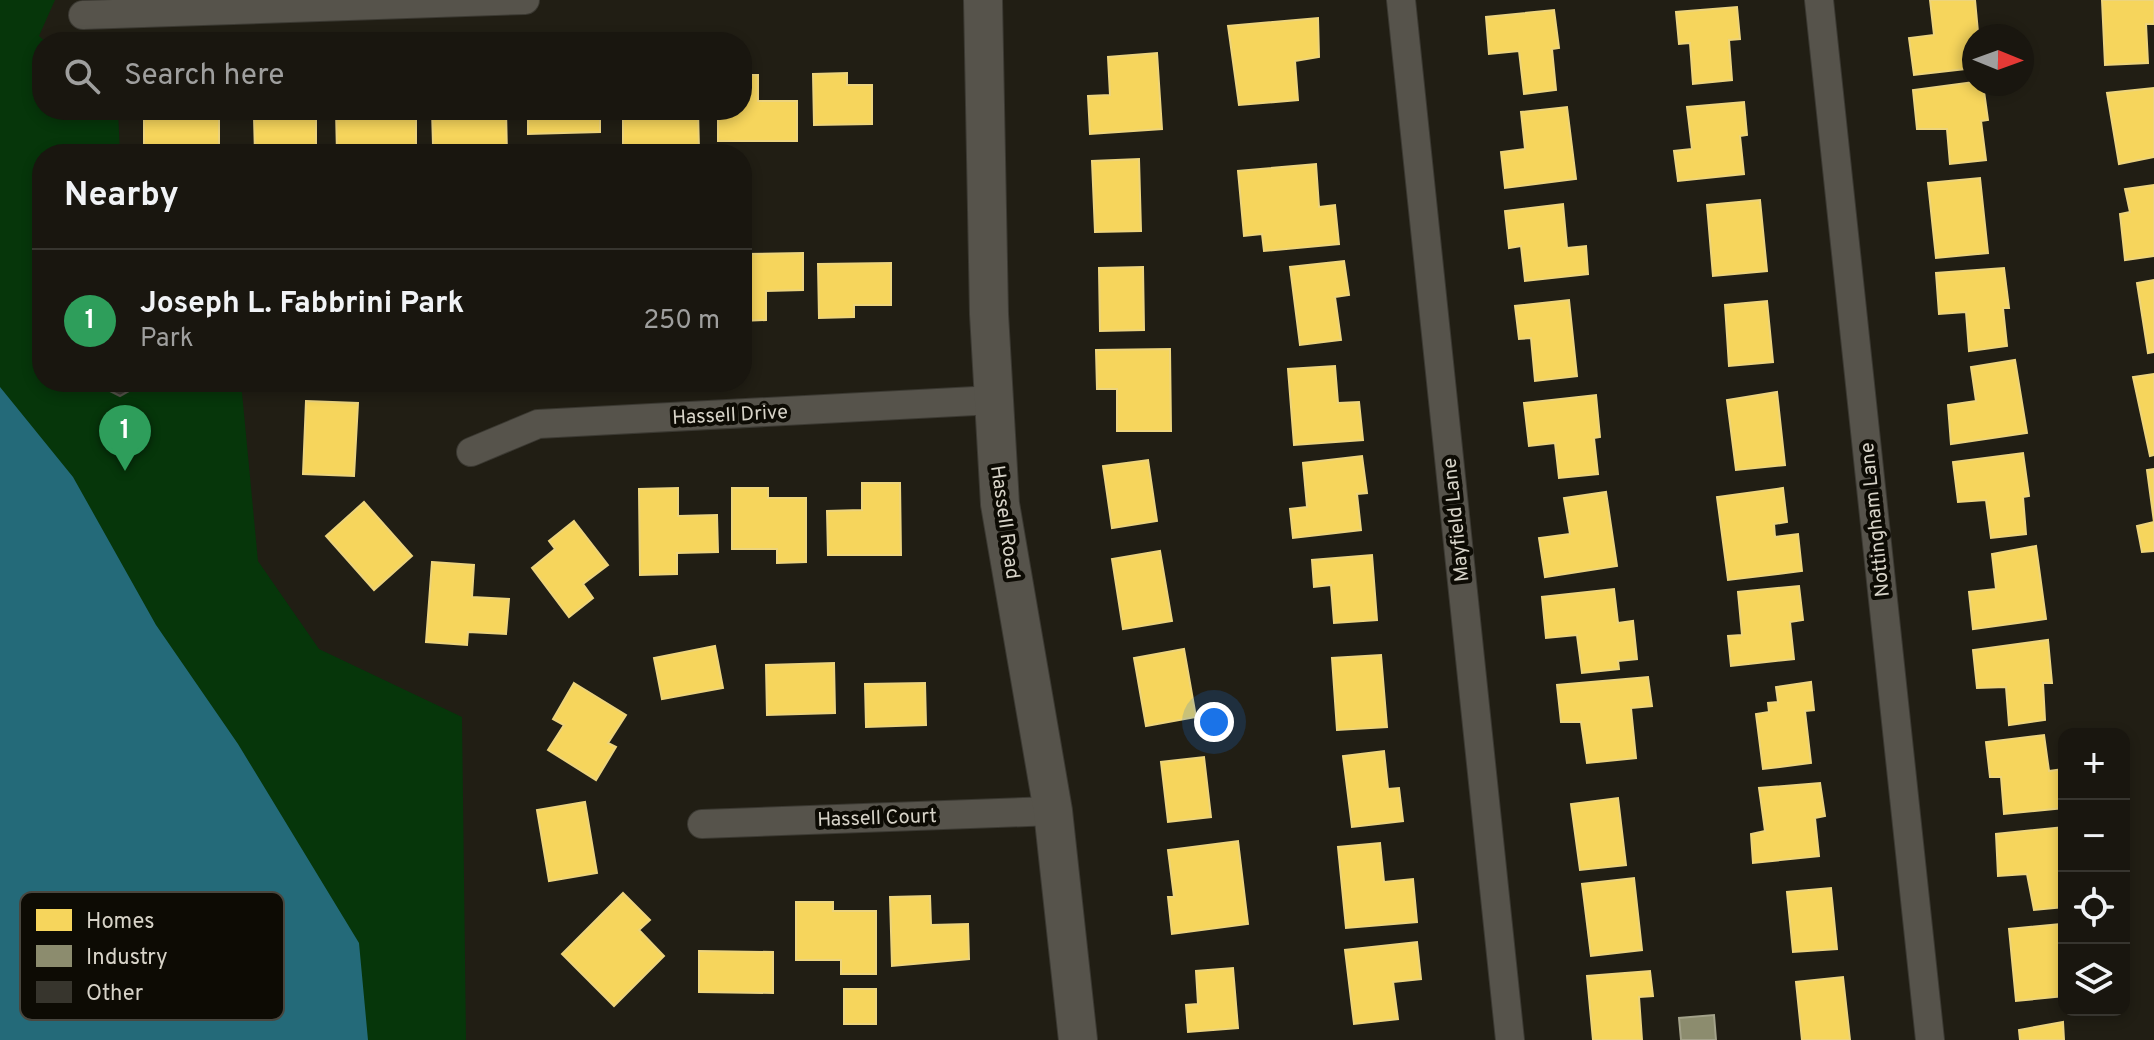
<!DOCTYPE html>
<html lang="en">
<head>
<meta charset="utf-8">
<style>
	:root { --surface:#19160f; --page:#26231d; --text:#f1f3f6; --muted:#9f9f9e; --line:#37352f; --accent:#979489 }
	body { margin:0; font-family:Overpass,sans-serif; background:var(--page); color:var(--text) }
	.controls { position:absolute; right:24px; bottom:24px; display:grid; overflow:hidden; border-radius:16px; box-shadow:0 4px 12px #0003 }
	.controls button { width:72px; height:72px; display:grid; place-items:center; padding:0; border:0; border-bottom:2px solid var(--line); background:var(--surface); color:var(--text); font:40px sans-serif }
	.compass { position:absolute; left:1962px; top:24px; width:72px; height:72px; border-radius:50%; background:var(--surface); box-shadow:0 4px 12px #0003; rotate:91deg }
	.you { position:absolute; left:1214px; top:722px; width:28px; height:28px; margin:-20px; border:6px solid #fff; border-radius:50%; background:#1a73e8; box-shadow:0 0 0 12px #1a73e833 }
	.badge { display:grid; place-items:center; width:52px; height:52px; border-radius:50%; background:var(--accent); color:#fff; font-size:26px; font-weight:700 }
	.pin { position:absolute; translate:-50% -66px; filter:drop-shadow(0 2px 4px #0008) }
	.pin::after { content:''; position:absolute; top:42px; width:28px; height:24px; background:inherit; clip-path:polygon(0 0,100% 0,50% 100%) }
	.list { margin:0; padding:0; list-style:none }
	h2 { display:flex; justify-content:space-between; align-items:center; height:104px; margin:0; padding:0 32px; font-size:34px }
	h2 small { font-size:26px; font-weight:400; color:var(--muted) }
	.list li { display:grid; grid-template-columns:52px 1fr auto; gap:24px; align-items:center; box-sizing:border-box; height:144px; padding:0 32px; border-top:2px solid var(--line) }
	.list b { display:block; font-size:30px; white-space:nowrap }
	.list p { margin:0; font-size:26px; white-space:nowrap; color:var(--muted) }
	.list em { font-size:26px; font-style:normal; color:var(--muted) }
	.icon { flex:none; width:44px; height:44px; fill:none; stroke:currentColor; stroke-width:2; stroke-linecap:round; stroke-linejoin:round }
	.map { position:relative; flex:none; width:2154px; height:1040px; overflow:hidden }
	.search { position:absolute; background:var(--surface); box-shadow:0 4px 12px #0003; left:32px; top:32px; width:720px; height:88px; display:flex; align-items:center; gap:20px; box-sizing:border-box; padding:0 28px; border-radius:32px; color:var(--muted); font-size:30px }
	.panel { position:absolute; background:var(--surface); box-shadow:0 4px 12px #0003; left:32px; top:144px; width:720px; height:248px; border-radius:32px }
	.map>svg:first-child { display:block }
</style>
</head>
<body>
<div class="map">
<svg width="2154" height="1040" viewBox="0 0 2154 1040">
	<rect width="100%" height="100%" fill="#211e14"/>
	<path fill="#06360a" d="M0,0H55L39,36L46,42H42V110H118L120,154H42V382H241L258,561L319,649L462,717L466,1040H0Z"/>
	<path fill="#246a79" d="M0,387L73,477L156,625L238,744L359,943L368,1040H0Z"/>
	<g fill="#f6d55c" stroke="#edd47c" stroke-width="2">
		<path d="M1930,0H1975L1978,32L1982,36H1974V68L1914,75L1909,38L1934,35Z"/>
		<path d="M2102,0H2154V24H2146L2148,63L2105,65Z"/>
		<path d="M1737,7L1740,39L1729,40L1732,80L1693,84L1690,43L1679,44L1676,12Z"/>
		<path d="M1554,10L1559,48L1552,49L1556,90L1524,94L1519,51L1489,54L1486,17Z"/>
		<path d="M1318,18L1319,57L1295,61L1298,100L1239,105L1228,26Z"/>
		<path d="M1157,53L1162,129L1090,134L1088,96L1110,95L1108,57Z"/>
		<path d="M847,73V85H872V124L814,125L813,74Z"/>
		<path d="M742,75H758V101H797V141H718V110H742Z"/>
		<path d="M1974,82L1983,84L1988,120L1981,121L1986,160L1950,164L1947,129H1917L1913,90Z"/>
		<path d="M2154,88V157L2119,164L2107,93Z"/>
		<path d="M1744,102L1747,135L1740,136L1744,174L1678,181L1674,151L1692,149L1687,107Z"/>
		<path d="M1567,107L1576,179L1505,188L1501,152L1525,149L1521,112Z"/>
		<path d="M144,110H186V119H219V154H144Z"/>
		<path d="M278,110H316V154H255L254,117H278Z"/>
		<path d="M336,110L416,114V149L337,154Z"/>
		<path d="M432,110H506L507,154H478V145H433Z"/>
		<path d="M528,110H600V132L528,134Z"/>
		<path d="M623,110H698L699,150L660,154V149L623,150Z"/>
		<path d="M1139,159L1141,231L1095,232L1092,161Z"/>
		<path d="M1316,164L1319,207L1335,205L1339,244L1264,251L1262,234L1244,236L1238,171Z"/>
		<path d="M1980,178L1988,253L1936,258L1928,183Z"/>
		<path d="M2154,185V256L2125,260L2120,214L2130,212L2125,189Z"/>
		<path d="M1760,200L1767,271L1713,276L1707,205Z"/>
		<path d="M1563,204L1567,248L1586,246L1588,274L1525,281L1521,246L1509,248L1505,211Z"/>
		<path d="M803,253V290L766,291V320L742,321V254Z"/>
		<path d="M1344,261L1349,295L1335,297L1341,340L1300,345L1290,267Z"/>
		<path d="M891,263V305H854V317L819,318L818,264Z"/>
		<path d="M1143,267L1144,330L1100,331L1099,268Z"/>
		<path d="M2004,268L2009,308H2003L2007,346L1969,351L1966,312L1939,314L1936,273Z"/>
		<path d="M2154,280V352L2148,353L2137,283Z"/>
		<path d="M1569,300L1577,376L1535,381L1531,338L1519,339L1515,306Z"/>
		<path d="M1767,301L1773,362L1729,366L1725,305Z"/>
		<path d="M1170,349L1171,431H1117V389H1097L1096,350Z"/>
		<path d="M2015,360L2027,433L1951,444L1948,405L1976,401L1971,367Z"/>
		<path d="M1335,366L1338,403L1359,402L1363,440L1294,445L1288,369Z"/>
		<path d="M2154,374V455L2150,456L2133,377Z"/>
		<path d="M1777,392L1785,465L1736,470L1727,400Z"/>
		<path d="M1596,395L1600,437L1594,438L1598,474L1559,478L1555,443L1529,446L1524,403Z"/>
		<path d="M306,401L358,403L354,476L303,474Z"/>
		<path d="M2023,453L2029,496L2023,497L2026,534L1991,538L1986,500L1958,502L1953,462Z"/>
		<path d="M1362,456L1367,493L1357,494L1361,530L1293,538L1290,509L1307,507L1303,463Z"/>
		<path d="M1148,460L1157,521L1112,528L1103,466Z"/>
		<path d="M2154,469V551L2142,552L2137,526L2154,522L2147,470Z"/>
		<path d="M862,483H900L901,555H828L827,511L862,510Z"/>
		<path d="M678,488V516L717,515L718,552L677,553V574L640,575L639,489Z"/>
		<path d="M732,488H768V498H806V562L777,563V549H732Z"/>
		<path d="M1783,488L1787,522L1774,524L1775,537L1798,534L1802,571L1728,580L1717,497Z"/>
		<path d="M1606,492L1617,566L1545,577L1539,538L1570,534L1564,498Z"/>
		<path d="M364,502L412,556L374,590L326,536Z"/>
		<path d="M574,521L608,565L583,584L593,598L569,617L532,568L555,549L549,541Z"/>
		<path d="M2036,546L2046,619L1973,629L1969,592L1996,589L1992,554Z"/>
		<path d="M1160,551L1172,621L1123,629L1112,559Z"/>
		<path d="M1372,555L1377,620L1334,623L1331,585L1314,587L1312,560Z"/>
		<path d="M432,562L474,565L472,597L509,599L506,634L468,632L467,645L426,642Z"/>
		<path d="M1799,586L1803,620L1790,622L1794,659L1731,666L1728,636L1742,635L1738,592Z"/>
		<path d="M1614,589L1618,623L1633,621L1637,659L1618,661L1619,669L1582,673L1577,635L1546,638L1542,597Z"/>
		<path d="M2048,640L2052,683H2043L2045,720L2009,725L2006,687L1977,688L1973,650Z"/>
		<path d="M715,646L723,688L662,699L654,658Z"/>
		<path d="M1184,649L1196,717L1146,726L1134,658Z"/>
		<path d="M1381,655L1387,727L1337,730L1332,658Z"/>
		<path d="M834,663L835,713L767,715L766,665Z"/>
		<path d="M1648,677L1652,706L1631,708L1636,758L1587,763L1581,722H1561L1557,685Z"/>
		<path d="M1811,682L1814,710L1805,711L1811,763L1763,769L1756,714L1769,712L1768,703L1778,702L1776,687Z"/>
		<path d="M574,683L626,715L608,743L616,747L596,780L548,750L564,725L553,719Z"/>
		<path d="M925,683L926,725L866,727L865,684Z"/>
		<path d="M2044,735L2049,771L2064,769V808L2004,814L2001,777H1990L1986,742Z"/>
		<path d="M1384,751L1388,789L1399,788L1403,821L1352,827L1343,756Z"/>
		<path d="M1204,757L1211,817L1168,822L1161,762Z"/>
		<path d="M1820,783L1825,816L1815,818L1819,856L1753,863L1751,834L1765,831L1759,788Z"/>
		<path d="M1618,798L1626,865L1580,870L1571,804Z"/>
		<path d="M585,802L597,873L549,881L537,810Z"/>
		<path d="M2064,827V907L2034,910L2027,874L1998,876L1996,834Z"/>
		<path d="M1238,841L1248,924L1172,934L1168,897H1174L1168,850Z"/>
		<path d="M1380,843L1384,882L1413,879L1417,922L1346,928L1338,847Z"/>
		<path d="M1634,878L1642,950L1591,956L1582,884Z"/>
		<path d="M1831,888L1837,949L1793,952L1787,892Z"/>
		<path d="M623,893L650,920L639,930L664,956L614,1006L562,954Z"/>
		<path d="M930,896L931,925L968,924L969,959L892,966L890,897Z"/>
		<path d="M796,902H833V911H876V974H841V960H796Z"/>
		<path d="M2060,924L2064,996L2016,1001L2009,929Z"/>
		<path d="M1417,942L1421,979L1393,982L1398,1019L1354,1024L1345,950Z"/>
		<path d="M699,951L773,952V993L699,992Z"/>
		<path d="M1233,968L1238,1028L1188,1032L1186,1005L1198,1004L1196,971Z"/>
		<path d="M1650,971L1653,996L1639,997L1642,1040H1593L1587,976Z"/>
		<path d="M1843,977L1850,1040H1802L1796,982Z"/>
		<rect x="844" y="989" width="32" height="35"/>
		<path d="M2063,1022L2064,1040H2020L2019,1030Z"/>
	</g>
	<path fill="#8c8c6e" stroke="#a2a189" stroke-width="2" d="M1714,1015L1716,1040H1681L1679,1018Z"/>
	<path fill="#37352d" stroke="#55524a" stroke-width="2" d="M109,382H130L131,390L120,396L110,391Z"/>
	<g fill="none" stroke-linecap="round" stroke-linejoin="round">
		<g stroke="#3b3932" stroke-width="30">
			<g id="street">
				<path d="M1401,0L1510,1040"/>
				<path d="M1819,0L1930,1040"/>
				<path d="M83,15L525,0"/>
				<path d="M471,452L538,424L994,400"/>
				<path d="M702,824L1053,811"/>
			</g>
		</g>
		<g stroke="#3b3932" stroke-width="40">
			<path id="secondary" d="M983,0L989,314L1000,504L1053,811L1078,1040"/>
		</g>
		<use href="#street" stroke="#56534b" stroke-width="28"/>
		<use href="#secondary" stroke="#56534b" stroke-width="38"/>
	</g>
	<g text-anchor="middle" stroke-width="8" stroke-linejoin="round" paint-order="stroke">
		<g font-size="20" fill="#d7d3c8" stroke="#0d0b04">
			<text transform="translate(730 414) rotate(-3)" y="7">Hassell Drive</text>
			<text transform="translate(1455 520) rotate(-96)" y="7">Mayfield Lane</text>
			<text transform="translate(1874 520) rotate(-96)" y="7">Nottingham Lane</text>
			<text transform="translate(1006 522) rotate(82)" y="7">Hassell Road</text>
			<text transform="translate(877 817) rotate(-2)" y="7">Hassell Court</text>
		</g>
	</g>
	<rect x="20" y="892" width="264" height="128" rx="12" fill="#0d0b04" stroke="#4a473f" stroke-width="2"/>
	<rect x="36" y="909" width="36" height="22" fill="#f6d55c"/>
	<rect x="36" y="945" width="36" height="22" fill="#8c8c6e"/>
	<rect x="36" y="981" width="36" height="22" fill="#37352d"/>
	<g font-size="22" fill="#d7d3c8">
		<text x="86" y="928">Homes</text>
		<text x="86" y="964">Industry</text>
		<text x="86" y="1000">Other</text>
	</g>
</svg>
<div class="controls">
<button>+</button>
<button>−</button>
<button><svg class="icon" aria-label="locate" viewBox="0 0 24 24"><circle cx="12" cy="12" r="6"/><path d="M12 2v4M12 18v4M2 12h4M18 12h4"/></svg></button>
<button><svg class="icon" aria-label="layers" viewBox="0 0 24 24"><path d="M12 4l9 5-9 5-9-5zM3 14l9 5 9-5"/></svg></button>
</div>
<svg class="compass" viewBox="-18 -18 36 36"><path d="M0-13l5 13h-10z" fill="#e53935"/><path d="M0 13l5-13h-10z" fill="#9f9f9e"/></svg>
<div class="you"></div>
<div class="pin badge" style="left:125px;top:471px;background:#2e9e5b">1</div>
<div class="search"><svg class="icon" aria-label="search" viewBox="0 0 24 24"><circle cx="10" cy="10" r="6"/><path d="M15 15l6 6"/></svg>Search here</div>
<section class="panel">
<h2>Nearby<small></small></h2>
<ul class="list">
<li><span class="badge" style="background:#2e9e5b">1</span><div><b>Joseph L. Fabbrini Park</b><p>Park</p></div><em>250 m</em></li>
</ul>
</section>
</div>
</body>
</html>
